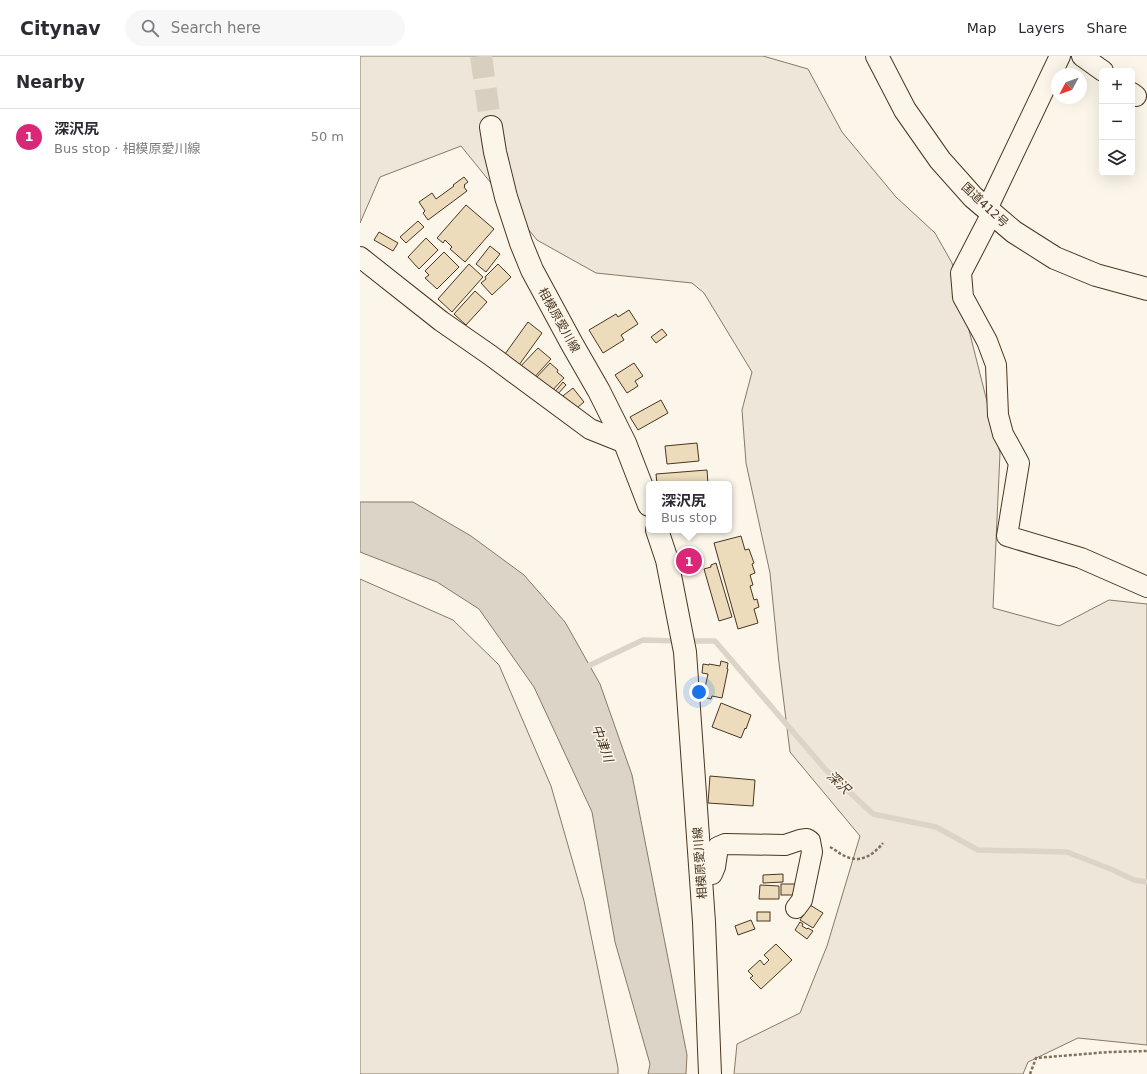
<!DOCTYPE html>
<html lang="en">
<head>
<meta charset="utf-8">
<style>
	:root { --surface:#fff; --page:#f7f7f7; --text:#2b2b33; --muted:#7c7c81; --line:#e1e1e2; --accent:#db2777 }
	body { margin:0; font-family:"DejaVu Sans","Noto Sans JP",sans-serif; background:var(--page); color:var(--text) }
	.controls { position:absolute; right:12px; top:12px; display:grid; overflow:hidden; border-radius:6px; box-shadow:0 4px 16px #0002 }
	.controls button { width:36px; height:36px; display:grid; place-items:center; padding:0; border:0; border-bottom:1px solid var(--line); background:var(--surface); color:var(--text); font:20px sans-serif }
	.compass { position:absolute; left:691px; top:12px; width:36px; height:36px; border-radius:50%; background:var(--surface); box-shadow:0 4px 16px #0002; rotate:229deg }
	.you { position:absolute; left:339px; top:636px; width:14px; height:14px; margin:-10px; border:3px solid #fff; border-radius:50%; background:#1a73e8; box-shadow:0 0 0 6px #1a73e833 }
	.badge { display:grid; place-items:center; width:26px; height:26px; border-radius:50%; background:var(--accent); color:#fff; font-size:13px; font-weight:700 }
	.pin { position:absolute; translate:-50% -50%; border:2px solid #fff; box-shadow:0 1px 4px #0006 }
	.popup { position:absolute; left:286px; top:425px; width:86px; height:52px; box-sizing:border-box; display:grid; place-content:center; border-radius:6px; background:var(--surface); filter:drop-shadow(0 1px 3px #0005); font-size:13px; white-space:nowrap; color:var(--muted) }
	.popup b { font-size:15px; color:var(--text) }
	.popup::after { content:''; position:absolute; left:50%; top:100%; margin-left:-8px; border:8px solid transparent; border-top-color:var(--surface) }
	.list { margin:0; padding:0; list-style:none }
	h2 { display:flex; justify-content:space-between; align-items:center; height:52px; margin:0; padding:0 16px; font-size:17px }
	h2 small { font-size:13px; font-weight:400; color:var(--muted) }
	.list li { display:grid; grid-template-columns:26px 1fr auto; gap:12px; align-items:center; box-sizing:border-box; height:56px; padding:0 16px; border-top:1px solid var(--line) }
	.list b { display:block; font-size:15px; white-space:nowrap }
	.list p { margin:0; font-size:13px; white-space:nowrap; color:var(--muted) }
	.list em { font-size:13px; font-style:normal; color:var(--muted) }
	.icon { flex:none; width:22px; height:22px; fill:none; stroke:currentColor; stroke-width:2; stroke-linecap:round; stroke-linejoin:round }
	.map { position:relative; flex:none; width:787px; height:1018px; overflow:hidden }
	header { display:flex; align-items:center; gap:24px; box-sizing:border-box; height:56px; padding:0 20px; background:var(--surface); border-bottom:1px solid var(--line) }
	header strong { font-size:19px }
	nav { display:flex; gap:22px; margin-inline-start:auto; font-size:14px }
	.search { width:280px; height:36px; background:var(--page); display:flex; align-items:center; gap:10px; box-sizing:border-box; padding:0 14px; border-radius:22px; color:var(--muted); font-size:15px }
	main { display:flex }
	aside { flex:1; background:var(--surface) }
	.map>svg:first-child { display:block }
</style>
</head>
<body>
<header>
<strong>Citynav</strong>
<div class="search"><svg class="icon" aria-label="search" viewBox="0 0 24 24"><circle cx="10" cy="10" r="6"/><path d="M15 15l6 6"/></svg>Search here</div>
<nav><a>Map</a><a>Layers</a><a>Share</a></nav>
</header>
<main>
<aside>
<h2>Nearby<small></small></h2>
<ul class="list">
<li><span class="badge">1</span><div><b>深沢尻</b><p>Bus stop · 相模原愛川線</p></div><em>50 m</em></li>
</ul>
</aside>
<div class="map">
<svg width="787" height="1018" viewBox="0 0 787 1018">
	<rect width="100%" height="100%" fill="#fbf6e9"/>
	<g fill="#ede6d9" stroke="#887966">
		<path d="M0,0H403L448,13L482,76L536,141L575,177L592,207L640,397L633,552L699,570L749,544L787,548V989L718,982L668,1006L663,1018H374L377,988L440,957L467,890L500,780L430,696L419,607L410,517L386,407L382,354L392,316L344,237L332,227L236,217L177,184L101,90L20,121L0,167Z"/>
		<path d="M0,523L93,564L139,609L191,730L224,845L258,1012V1018H0Z"/>
	</g>
	<path fill="#dcd4c6" stroke="#887966" d="M0,446H53L111,480L164,519L205,566L240,628L272,719L327,999L326,1018H288L290,1008L255,886L232,756L174,631L119,553L77,526L0,496Z"/>
	<g fill="none" stroke-linecap="round" stroke-linejoin="round">
		<g stroke="#dcd4c6" stroke-width="5.5">
			<path d="M327,585H355L465,713L513,758L576,771L618,794L707,796L753,814L774,824L787,826"/>
			<path d="M224,612L283,584L319,585"/>
		</g>
	</g>
	<g fill="#ecdcbc" stroke="#4a3520">
		<path d="M104,121L108,126L104,129L105,130L104,131L107,135L68,164L63,157L65,155L59,146L72,137L76,143L94,130L93,129Z"/>
		<path d="M106,149L134,173L105,206L90,193L92,191L85,184L83,187L77,182Z"/>
		<path d="M58,165L64,171L46,187L40,181Z"/>
		<path d="M19,176L38,187L33,195L14,184Z"/>
		<path d="M66,182L78,194L59,213L48,201Z"/>
		<path d="M130,190L140,198L126,216L116,208Z"/>
		<path d="M84,196L99,211L77,233L65,222L69,219L65,215Z"/>
		<path d="M109,208L123,221L92,256L78,243Z"/>
		<path d="M138,208L151,221L132,239L121,227L126,223L125,221Z"/>
		<path d="M115,235L127,246L106,269L94,258Z"/>
		<path d="M269,254L278,268L261,279L264,284L243,297L229,274L256,258L258,261Z"/>
		<path d="M168,266L182,277L159,309L145,298Z"/>
		<path d="M302,273L307,279L296,287L291,281Z"/>
		<path d="M178,292L191,303L171,325L158,313Z"/>
		<path d="M190,307L198,314L197,316L204,322L189,338L174,324Z"/>
		<path d="M274,307L283,320L275,325L278,330L267,337L255,319Z"/>
		<path d="M203,326L206,329L196,340L193,338Z"/>
		<path d="M213,332L224,346L210,358L199,343Z"/>
		<path d="M301,344L308,357L278,374L270,361Z"/>
		<path d="M337,387L339,405L307,408L305,390Z"/>
		<path d="M347,414L348,428H297L296,418Z"/>
		<path d="M369,433H370L371,463H369Z"/>
		<path d="M381,480L385,494L389,493L394,507L392,508L395,517L390,519L393,529L390,530L394,544L397,543L399,551L394,553L398,567L378,573L354,487Z"/>
		<path d="M356,507L372,561L359,565L344,513L351,511V509Z"/>
		<path d="M361,605L368,607L367,613H368L362,642L352,640L351,643L343,641L348,618L342,617L343,608L349,609V608L360,610Z"/>
		<path d="M361,647L391,659L386,673L385,672L381,682L352,671Z"/>
		<path d="M350,720L395,724L393,750L348,747Z"/>
		<path d="M423,818V826L403,827V819Z"/>
		<rect x="421" y="828" width="16" height="11"/>
		<path d="M400,829L419,830V843H399Z"/>
		<path d="M450,849L463,857L453,872L440,864Z"/>
		<rect x="397" y="856" width="13" height="9"/>
		<path d="M391,864L395,873L378,879L375,870Z"/>
		<path d="M440,866L443,868L442,870L447,873L448,872L453,875L447,883L435,874Z"/>
		<path d="M416,888L432,904L401,933L390,922L393,920L388,915L400,904L404,909L409,904L404,899Z"/>
	</g>
	<g fill="none" stroke-linecap="round" stroke-linejoin="round">
		<path stroke="#d8cfc1" stroke-width="22" stroke-dasharray="22 11" stroke-linecap="butt" d="M121,0L131,71"/>
		<g stroke="#4a3520" stroke-width="22">
			<g id="minor">
				<path d="M722,0L743,15"/>
				<path d="M772,37L776,40"/>
				<path d="M627,153L700,0"/>
				<path d="M632,157L601,217L603,241L627,285L636,309L638,359L643,378L659,407L647,480L721,502L787,531"/>
				<path d="M0,201L81,265L130,299L230,373L265,387"/>
				<path d="M340,819L352,818L355,811L358,791L365,788L425,789L440,784L447,783L450,785L452,796L442,844L436,852"/>
			</g>
		</g>
		<g stroke="#4a3520" stroke-width="24">
			<g id="major">
				<path d="M131,71L135,96L146,141L161,187L172,214L212,288L239,335L265,387L289,449"/>
				<path d="M297,474L307,504L325,596L344,866L350,1018"/>
			</g>
		</g>
		<g stroke="#4a3520" stroke-width="24">
			<path id="highway" d="M517,0L545,54L580,104L613,141L654,176L695,202L736,219L787,233"/>
		</g>
		<g stroke="#7f6f5c" stroke-width="2.5" stroke-dasharray="3 2" stroke-linecap="butt">
			<path d="M470,791C476,794 481,799 487,801C502,807 514,798 523,787"/>
			<path d="M670,1018L676,1002L749,996L787,995"/>
		</g>
		<use href="#minor" stroke="#fbf6e9" stroke-width="20"/>
		<use href="#major" stroke="#fbf6e9" stroke-width="22"/>
		<use href="#highway" stroke="#fbf6e9" stroke-width="22"/>
	</g>
	<g text-anchor="middle" stroke-width="3" stroke-linejoin="round" paint-order="stroke">
		<g font-size="12" fill="#4a3520" stroke="#fbf6e9">
			<text transform="translate(625 149) rotate(43)" y="4">国道412号</text>
			<text transform="translate(199 264) rotate(61)" y="4">相模原愛川線</text>
			<text transform="translate(340 807) rotate(-94)" y="4">相模原愛川線</text>
		</g>
		<g font-size="13" font-style="italic" fill="#4a3520" stroke="#fbf6e9">
			<text transform="translate(243 687) rotate(70)" y="5">中津川</text>
			<text transform="translate(479 726) rotate(43)" y="5">深沢</text>
		</g>
	</g>
</svg>
<div class="controls">
<button>+</button>
<button>−</button>
<button><svg class="icon" aria-label="layers" viewBox="0 0 24 24"><path d="M12 4l9 5-9 5-9-5zM3 14l9 5 9-5"/></svg></button>
</div>
<svg class="compass" viewBox="-18 -18 36 36"><path d="M0-13l5 13h-10z" fill="#e53935"/><path d="M0 13l5-13h-10z" fill="#7c7c81"/></svg>
<div class="you"></div>
<div class="pin badge" style="left:329px;top:505px">1</div>
<div class="popup"><b>深沢尻</b>Bus stop</div>
</div>
</main>
</body>
</html>
